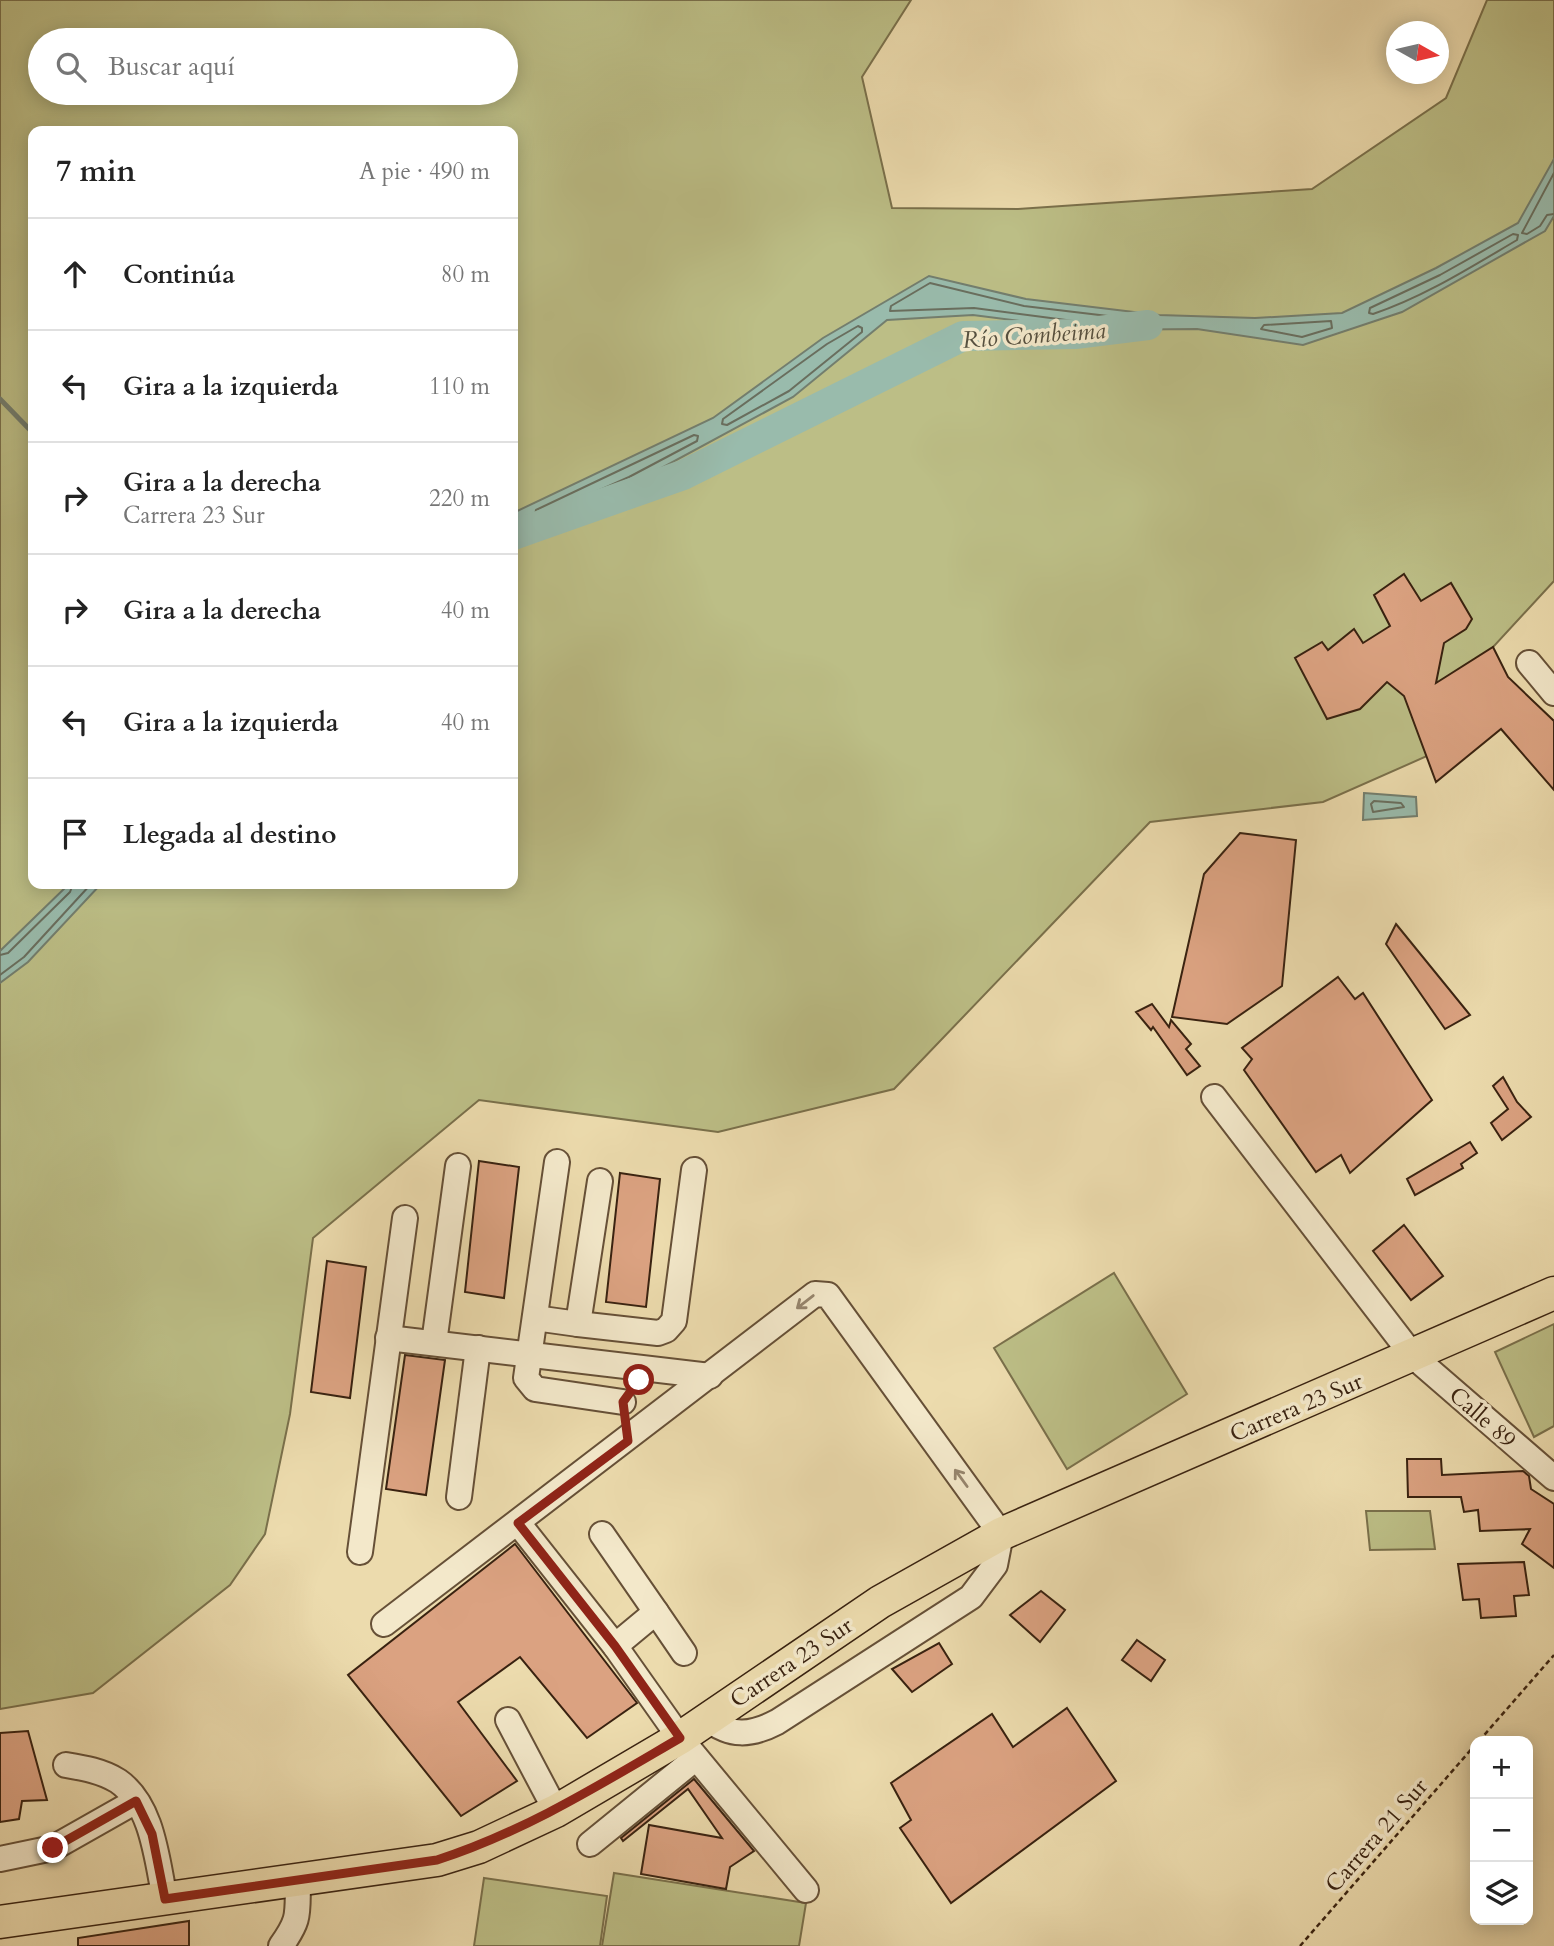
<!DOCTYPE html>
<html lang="es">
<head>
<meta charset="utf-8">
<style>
	:root { --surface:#fff; --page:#f6f6f6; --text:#222; --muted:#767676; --line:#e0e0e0 }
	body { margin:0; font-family:Cardo,serif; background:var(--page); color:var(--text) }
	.controls { position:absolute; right:21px; bottom:21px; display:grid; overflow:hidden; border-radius:14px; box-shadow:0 4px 18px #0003 }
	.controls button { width:63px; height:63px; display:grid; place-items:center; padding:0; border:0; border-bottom:2px solid var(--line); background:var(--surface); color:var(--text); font:35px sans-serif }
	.compass { position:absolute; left:1386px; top:21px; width:63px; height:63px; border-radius:50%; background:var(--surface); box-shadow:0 4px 18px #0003; rotate:98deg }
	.stop { position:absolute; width:21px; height:21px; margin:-16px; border:5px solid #8f2418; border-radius:50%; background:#fff }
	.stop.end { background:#8f2418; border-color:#fff; box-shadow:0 2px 7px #0008 }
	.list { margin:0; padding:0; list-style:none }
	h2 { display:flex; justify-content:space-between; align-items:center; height:91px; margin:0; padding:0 28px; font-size:30px }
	h2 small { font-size:23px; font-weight:400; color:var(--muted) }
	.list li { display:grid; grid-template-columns:46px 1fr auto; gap:21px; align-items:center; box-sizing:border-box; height:112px; padding:0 28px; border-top:2px solid var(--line) }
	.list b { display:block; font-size:26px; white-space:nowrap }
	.list p { margin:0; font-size:23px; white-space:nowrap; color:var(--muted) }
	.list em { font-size:23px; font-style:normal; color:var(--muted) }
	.icon { flex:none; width:38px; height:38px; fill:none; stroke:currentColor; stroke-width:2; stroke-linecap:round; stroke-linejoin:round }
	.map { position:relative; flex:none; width:1554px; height:1946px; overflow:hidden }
	.search { position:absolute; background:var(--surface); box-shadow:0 4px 18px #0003; left:28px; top:28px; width:490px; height:77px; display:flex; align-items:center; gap:18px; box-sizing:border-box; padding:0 24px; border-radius:38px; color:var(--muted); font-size:26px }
	.panel { position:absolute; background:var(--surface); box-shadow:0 4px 18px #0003; left:28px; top:126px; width:490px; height:763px; border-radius:14px }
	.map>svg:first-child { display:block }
</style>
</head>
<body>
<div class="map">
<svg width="1554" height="1946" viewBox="0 0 1554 1946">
	<rect width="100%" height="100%" fill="#ecdbad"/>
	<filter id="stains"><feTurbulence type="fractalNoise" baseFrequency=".00286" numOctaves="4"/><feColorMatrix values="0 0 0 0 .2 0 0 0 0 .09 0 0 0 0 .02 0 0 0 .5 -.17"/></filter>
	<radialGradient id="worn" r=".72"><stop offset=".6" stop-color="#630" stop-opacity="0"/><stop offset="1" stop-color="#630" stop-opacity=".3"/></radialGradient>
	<g fill="#bcbe86" stroke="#7a704b" stroke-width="2" fill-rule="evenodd">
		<path d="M0,0H911L862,77L892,208L1018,209L1312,189L1446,98L1487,0H1554V581L1493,647L1427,756L1323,802L1150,822L894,1089L718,1132L479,1100L313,1238L290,1414L265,1534L230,1585L93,1693L0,1709ZM40,40H506V93H40ZM33,131H513V884H33Z"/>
		<path d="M1114,1273L1187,1394L1067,1469L994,1348Z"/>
		<path d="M1554,1324V1426L1534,1437L1495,1352Z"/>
		<path d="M1366,1511H1430L1435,1549L1370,1550Z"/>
		<path d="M614,1873L806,1903L799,1946H602Z"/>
		<path d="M484,1878L607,1896L600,1946H474Z"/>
	</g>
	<g fill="#99bbac" stroke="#737e6e" stroke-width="2">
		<path d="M1554,159V216L1545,231L1402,312L1303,345L1197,329L1089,330L973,315L887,320L793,397L632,484L513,536V513L713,418L823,338L929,276L1026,299L1159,315L1255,318L1342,313L1436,268L1518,223Z"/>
		<path d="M1364,793L1416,797L1417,816L1363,820Z"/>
		<path d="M69,884H101L28,962L0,983V951Z"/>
	</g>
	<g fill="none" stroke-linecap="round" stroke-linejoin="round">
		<g stroke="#696e5e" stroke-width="2">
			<path d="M1554,173L1522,233L1527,234L1540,226L1547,215L1554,214"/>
			<path d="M1513,234L1518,235L1517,240C1471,267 1424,297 1373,314L1369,313L1370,308L1440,275Z"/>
			<path d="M930,283L1024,306L1108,316L1111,320L1089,323L974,308L890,311L891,306Z"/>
			<path d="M1331,321L1332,328L1302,337L1261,329L1264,325Z"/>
			<path d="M858,326L862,328V332L789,391L727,425L722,424L723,419L827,344Z"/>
			<path d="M694,435L698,436L697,441L629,477L539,517L535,515L536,510Z"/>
			<path d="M1374,801L1401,803L1404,807L1373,812L1371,804Z"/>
			<path d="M0,955L8,953L70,892L73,884"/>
			<path d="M0,975L24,957L91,884"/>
		</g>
		<path stroke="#737e6e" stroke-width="5" d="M0,399L33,433"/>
		<path stroke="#99bbac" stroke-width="30" d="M513,535L683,475L963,336L1075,334L1148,325"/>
	</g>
	<g fill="#dba281" stroke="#392210" stroke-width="2">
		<path d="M1404,574L1421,601L1451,583L1472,619L1466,629L1444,643L1436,683L1493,647L1508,677L1554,721V790L1501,729L1436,782L1404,696L1387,682L1360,709L1327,719L1295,658L1322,642L1328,650L1354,629L1363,643L1390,626L1374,595Z"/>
		<path d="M1240,833L1296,840L1282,986L1227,1024L1172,1017L1204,874Z"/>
		<path d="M1396,924L1470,1015L1445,1029L1386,944Z"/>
		<path d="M1338,977L1355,999L1363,993L1432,1100L1350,1173L1341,1155L1316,1172L1244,1070L1252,1059L1242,1048Z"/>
		<path d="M1152,1004L1169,1027L1171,1020L1191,1044L1186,1049L1200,1066L1187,1075L1153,1027L1151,1030L1136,1012Z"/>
		<path d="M1503,1077L1517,1102L1531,1117L1502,1140L1491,1123L1508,1109L1493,1086Z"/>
		<path d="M1470,1142L1477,1153L1461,1164L1463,1168L1415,1195L1407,1179Z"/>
		<path d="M479,1161L519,1167L504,1298L465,1292Z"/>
		<path d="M620,1173L660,1179L646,1307L606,1302Z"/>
		<path d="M1404,1225L1443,1276L1411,1300L1373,1251Z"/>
		<path d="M327,1261L366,1267L350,1398L311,1392Z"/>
		<path d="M405,1355L445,1360L426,1495L386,1489Z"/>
		<path d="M1407,1459H1441L1442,1475L1523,1471L1529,1476L1531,1489L1554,1504V1568L1522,1544L1530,1529L1480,1531L1478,1510L1464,1512L1461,1497H1408Z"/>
		<path d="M515,1544L637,1703L587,1738L520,1657L458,1702L517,1781L461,1816L348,1675Z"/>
		<path d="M1524,1562L1529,1595L1514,1596L1516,1616L1481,1618L1479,1599L1463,1600L1458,1564Z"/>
		<path d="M1041,1591L1065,1610L1040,1642L1010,1615Z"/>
		<path d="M1137,1640L1165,1660L1151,1681L1122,1660Z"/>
		<path d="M939,1643L952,1664L912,1692L892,1669Z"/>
		<path d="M1067,1708L1116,1781L951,1903L900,1828L911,1820L891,1783L992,1714L1013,1747Z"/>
		<path d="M28,1731L47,1800L22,1801L19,1819L0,1822V1733Z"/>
		<path d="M694,1779L754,1851L730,1867L726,1889L641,1874L649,1825L722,1838L688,1789L623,1841L621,1838Z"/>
		<path d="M189,1921V1946H78V1938Z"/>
	</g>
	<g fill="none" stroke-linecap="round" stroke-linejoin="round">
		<g stroke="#665037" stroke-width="28">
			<g id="minor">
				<path d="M1529,663L1554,693"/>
				<path d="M1214,1097L1413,1356L1554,1478"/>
				<path d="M557,1162L526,1378L535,1389L623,1402"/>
				<path d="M535,1318L578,1324L600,1181"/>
				<path d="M578,1324L658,1333L666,1330L674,1321L694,1170"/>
				<path d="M388,1338L710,1376"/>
				<path d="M434,1343L458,1166"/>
				<path d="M459,1497L478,1348"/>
				<path d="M518,1523L615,1646L680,1738L806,1890"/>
				<path d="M602,1534L656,1612L615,1646"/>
				<path d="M360,1552L405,1218"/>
				<path d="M656,1612L684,1653"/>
				<path d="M384,1624L815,1294L828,1295L1001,1534L995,1565L971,1597L777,1722C750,1736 731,1737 706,1718"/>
				<path d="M508,1720L556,1811"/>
				<path d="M66,1765C84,1768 102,1771 118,1781C153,1805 157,1861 165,1899"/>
				<path d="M590,1844L696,1758"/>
				<path d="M0,1859L53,1848L136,1801"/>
				<path d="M281,1946C301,1918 297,1914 298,1881"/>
			</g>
		</g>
		<g stroke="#392210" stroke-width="35">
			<path id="major" d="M0,1922L437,1860L479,1847L556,1811L680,1738L880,1602L1001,1534L1554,1293"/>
		</g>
		<g stroke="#392210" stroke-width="2.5" stroke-dasharray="5 3.5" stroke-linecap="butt">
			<path d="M1479,1741L1554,1655"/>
			<path d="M1300,1946L1475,1745"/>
		</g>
		<use href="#minor" stroke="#f3e8ca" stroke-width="24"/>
		<use href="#major" stroke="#ecdbad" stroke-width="32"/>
	</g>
	<defs><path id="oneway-shaft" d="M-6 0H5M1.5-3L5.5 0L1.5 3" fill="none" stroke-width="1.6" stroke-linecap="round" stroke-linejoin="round" transform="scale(1.75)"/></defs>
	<g stroke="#96856d">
		<use href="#oneway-shaft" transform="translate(805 1302) rotate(142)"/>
		<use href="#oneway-shaft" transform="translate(961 1478) rotate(-126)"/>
	</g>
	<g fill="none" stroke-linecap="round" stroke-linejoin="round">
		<path stroke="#8f2418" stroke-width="9" d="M53,1848L136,1801L152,1834L165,1899L437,1860C524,1832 601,1784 680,1738L615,1646L518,1523L628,1441L623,1402L639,1380"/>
	</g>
	<g text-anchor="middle" stroke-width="7" stroke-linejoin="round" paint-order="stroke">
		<g font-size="23" fill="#392210" stroke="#f3e8ca">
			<text transform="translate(1296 1407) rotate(-23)" y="8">Carrera 23 Sur</text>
			<text transform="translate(1483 1417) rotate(41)" y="8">Calle 89</text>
			<text transform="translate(791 1662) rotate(-34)" y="8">Carrera 23 Sur</text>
			<text transform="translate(1376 1835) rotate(-49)" y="8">Carrera 21 Sur</text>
		</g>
		<g font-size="24" font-style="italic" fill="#56503f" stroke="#f3e8ca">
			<text transform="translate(1034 335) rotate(-4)" y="8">Río Combeima</text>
		</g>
	</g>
	<rect width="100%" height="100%" filter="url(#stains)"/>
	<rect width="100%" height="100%" fill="url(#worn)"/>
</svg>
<div class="controls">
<button>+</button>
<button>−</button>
<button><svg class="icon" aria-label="layers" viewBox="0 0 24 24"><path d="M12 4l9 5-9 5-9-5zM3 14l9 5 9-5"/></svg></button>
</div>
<svg class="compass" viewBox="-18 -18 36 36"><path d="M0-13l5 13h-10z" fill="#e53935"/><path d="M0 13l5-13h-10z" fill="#767676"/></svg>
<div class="stop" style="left:639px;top:1380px"></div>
<div class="stop end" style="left:53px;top:1848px"></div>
<div class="search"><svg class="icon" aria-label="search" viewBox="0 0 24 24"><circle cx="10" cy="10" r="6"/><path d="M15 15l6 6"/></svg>Buscar aquí</div>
<section class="panel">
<h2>7 min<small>A pie · 490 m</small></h2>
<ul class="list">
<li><svg class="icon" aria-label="ahead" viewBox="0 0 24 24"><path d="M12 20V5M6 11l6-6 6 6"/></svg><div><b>Continúa</b></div><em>80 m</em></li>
<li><svg class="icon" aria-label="left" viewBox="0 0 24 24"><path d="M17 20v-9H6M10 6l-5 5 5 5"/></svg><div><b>Gira a la izquierda</b></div><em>110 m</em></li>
<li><svg class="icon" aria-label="right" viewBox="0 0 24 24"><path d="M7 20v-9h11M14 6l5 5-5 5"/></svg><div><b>Gira a la derecha</b><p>Carrera 23 Sur</p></div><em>220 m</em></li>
<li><svg class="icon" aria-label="right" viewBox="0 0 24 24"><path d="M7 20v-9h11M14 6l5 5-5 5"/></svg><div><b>Gira a la derecha</b></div><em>40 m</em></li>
<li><svg class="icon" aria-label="left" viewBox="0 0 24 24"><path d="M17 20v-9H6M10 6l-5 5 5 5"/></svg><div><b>Gira a la izquierda</b></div><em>40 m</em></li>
<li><svg class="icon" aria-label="arrive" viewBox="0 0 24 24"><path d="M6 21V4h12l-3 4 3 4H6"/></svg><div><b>Llegada al destino</b></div></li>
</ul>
</section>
</div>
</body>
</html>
